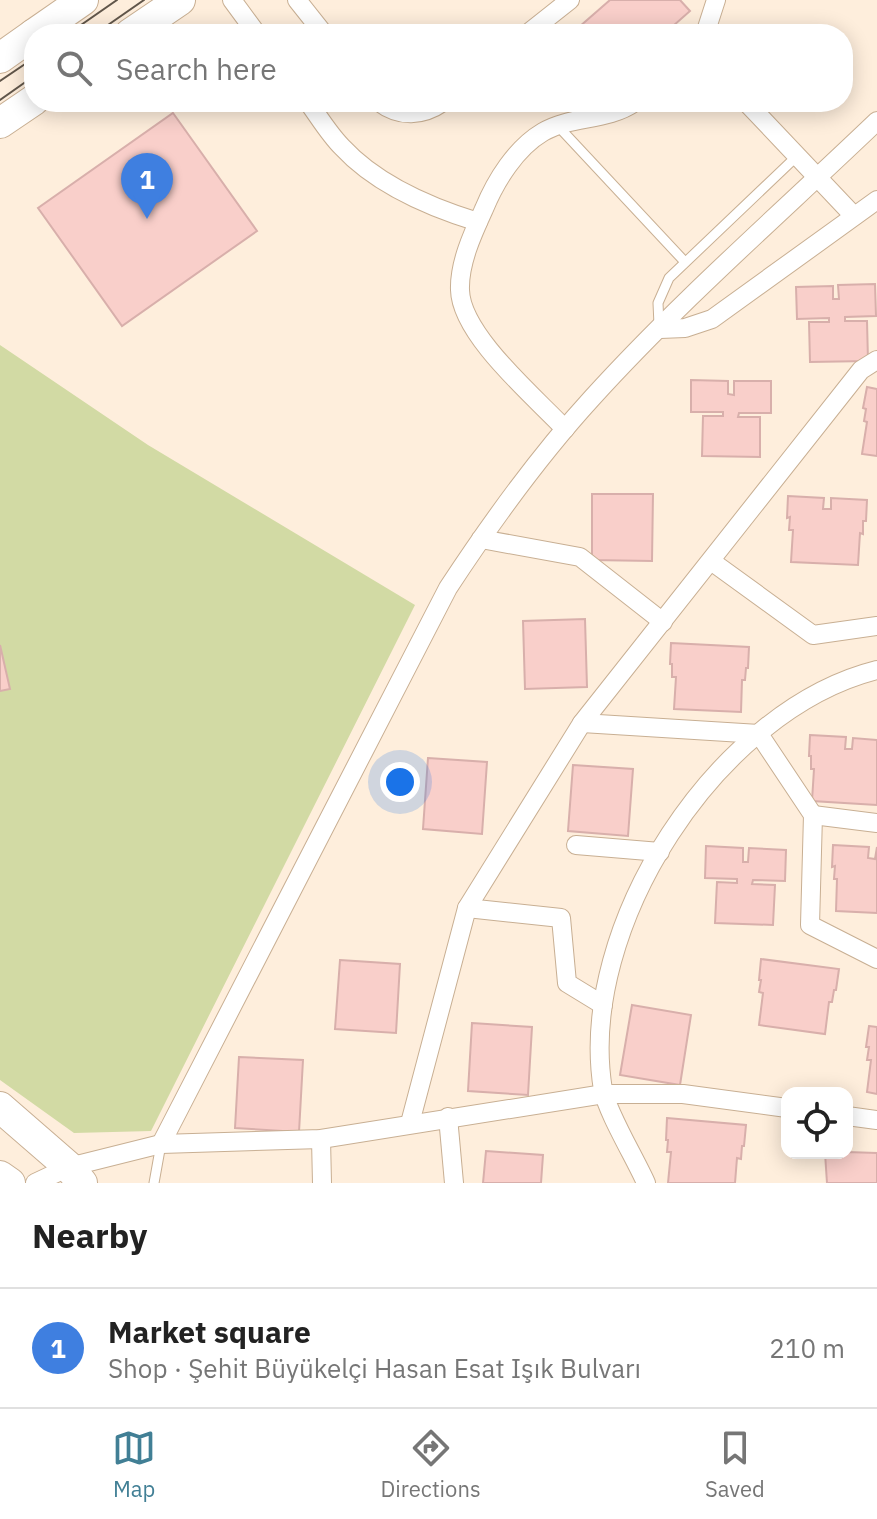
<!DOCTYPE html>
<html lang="en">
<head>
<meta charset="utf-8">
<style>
	:root { --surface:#fff; --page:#f2f2f2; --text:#222; --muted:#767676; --line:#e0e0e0; --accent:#417f95 }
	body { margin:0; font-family:"IBM Plex Sans",sans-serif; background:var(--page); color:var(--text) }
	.controls { position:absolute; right:24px; bottom:24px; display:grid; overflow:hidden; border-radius:16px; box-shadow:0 4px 20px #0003 }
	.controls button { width:72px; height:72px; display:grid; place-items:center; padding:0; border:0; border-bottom:2px solid var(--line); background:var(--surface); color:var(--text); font:40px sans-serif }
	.you { position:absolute; left:400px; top:782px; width:28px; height:28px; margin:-20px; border:6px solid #fff; border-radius:50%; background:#1a73e8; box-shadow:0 0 0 12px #1a73e833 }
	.badge { display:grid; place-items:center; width:52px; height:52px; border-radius:50%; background:var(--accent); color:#fff; font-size:26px; font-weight:700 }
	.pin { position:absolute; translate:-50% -66px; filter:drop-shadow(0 2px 4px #0008) }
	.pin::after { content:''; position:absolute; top:42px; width:28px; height:24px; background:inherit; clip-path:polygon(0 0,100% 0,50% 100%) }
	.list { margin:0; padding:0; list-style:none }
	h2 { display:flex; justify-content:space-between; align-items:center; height:104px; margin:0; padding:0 32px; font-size:34px }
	h2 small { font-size:26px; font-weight:400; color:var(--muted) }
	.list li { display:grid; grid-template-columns:52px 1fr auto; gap:24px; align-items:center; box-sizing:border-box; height:120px; padding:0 32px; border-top:2px solid var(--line) }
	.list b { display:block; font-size:30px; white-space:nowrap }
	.list p { margin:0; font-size:26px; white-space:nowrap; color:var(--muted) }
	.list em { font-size:26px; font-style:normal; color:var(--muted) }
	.icon { flex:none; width:44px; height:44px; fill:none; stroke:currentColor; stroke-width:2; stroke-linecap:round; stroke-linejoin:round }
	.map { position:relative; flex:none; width:877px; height:1183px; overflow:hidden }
	.search { position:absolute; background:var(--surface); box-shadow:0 4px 20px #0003; left:24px; right:24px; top:24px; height:88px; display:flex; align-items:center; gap:20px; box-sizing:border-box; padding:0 28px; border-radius:32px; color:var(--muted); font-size:30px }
	.sheet { height:224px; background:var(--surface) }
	nav { display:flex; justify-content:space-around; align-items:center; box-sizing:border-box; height:112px; border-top:2px solid var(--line); background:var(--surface); font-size:22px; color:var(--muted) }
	nav a { display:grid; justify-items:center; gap:4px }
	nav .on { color:var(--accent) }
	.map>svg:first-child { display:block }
</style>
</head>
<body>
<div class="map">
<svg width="877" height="1183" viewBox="0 0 877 1183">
	<rect width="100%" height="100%" fill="#feeedc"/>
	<path fill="#d2daa4" d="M0,345L148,445L415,605L151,1131L74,1133L0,1080Z"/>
	<g fill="#f9cfca" stroke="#d8afab" stroke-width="2">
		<path d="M610,0H680L690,11L664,34H571Z"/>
		<path d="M173,113L257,231L122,326L38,208Z"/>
		<path d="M875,284L876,316L845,317V321H867L868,361L810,362L809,322H829V318L797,319L796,287L833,286V299H839L838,285Z"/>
		<path d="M691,380L728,381V394L734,395V381H771V413H739L738,417H760V457L702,456L703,416H723V412H691Z"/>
		<path d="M867,387L877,389V456L862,454L867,422L864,421L866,409L863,408Z"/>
		<path d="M592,494H653L652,561L592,560Z"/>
		<path d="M788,496L824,498L823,509H831V498L867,500L866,521H863V534L860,533L858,565L791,562L793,530H789L790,517L787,518Z"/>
		<path d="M585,619L587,687L525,689L523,621Z"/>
		<path d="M671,643L749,647L748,668H746L745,680H742L741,712L674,709L676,677H672V664H670Z"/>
		<path d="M0,645L10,689L0,691Z"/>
		<path d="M810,735L846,737L845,749H852L853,738L877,740V805L812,801L814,769H811V756H809Z"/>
		<path d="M428,758L487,762L482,834L423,829Z"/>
		<path d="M573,765L633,769L628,836L568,831Z"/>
		<path d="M833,845L869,847L868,858L875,859L877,847V913L836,911L837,879H834L835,866L832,867Z"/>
		<path d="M706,846L743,848V862H748L749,848L786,850L785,881L753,880L752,884L775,885L773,925L715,923L717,882L737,883V879L705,878Z"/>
		<path d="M761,959L839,969L836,990H834L832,1002H829L825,1034L759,1025L763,993L759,992L761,980H759Z"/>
		<path d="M340,960L400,964L396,1033L335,1029Z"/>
		<path d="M632,1005L691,1015L680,1085L620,1075Z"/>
		<path d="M472,1023L532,1027L528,1095L468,1091Z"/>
		<path d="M869,1026L877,1027V1094L867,1092L871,1060H867L869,1047H866Z"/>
		<path d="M239,1057L303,1060L299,1132L235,1128Z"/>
		<path d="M667,1118L746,1125L744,1146H742L741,1159L737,1158L735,1183H668L671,1152H667L668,1140H666Z"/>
		<path d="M486,1151L543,1155L541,1183H483Z"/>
		<path d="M847,1152L877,1153V1183H827L825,1153Z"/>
	</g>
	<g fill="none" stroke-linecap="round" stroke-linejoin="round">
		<g stroke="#c8af93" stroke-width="11">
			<g id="lane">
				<path d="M557,125L685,262"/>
				<path d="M659,325L658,303L669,278L797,156"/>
				<path d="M154,1183L161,1144"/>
			</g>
		</g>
		<g stroke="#c8af93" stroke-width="20">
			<g id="street">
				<path d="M232,0L257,34"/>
				<path d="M297,0L324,34"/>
				<path d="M527,34L570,0"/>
				<path d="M705,34L716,0"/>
				<path d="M308,102C319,117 329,134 342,147C377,185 429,207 478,222"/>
				<path d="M379,102C400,118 423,116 443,102"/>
				<path d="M746,102L854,216"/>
				<path d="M660,329L685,328L712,319L877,200"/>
				<path d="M565,429C535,397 461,335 460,290C459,263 473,233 484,209C496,180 516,148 543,132C572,115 606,122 635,102"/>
				<path d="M481,539L580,557L663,622"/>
				<path d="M711,561L813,635L877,626"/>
				<path d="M582,723L759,734L813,815L810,925L877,959"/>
				<path d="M813,815L877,823"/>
				<path d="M576,845L660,852"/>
				<path d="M467,908L561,918L567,983L603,1005"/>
				<path d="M847,1116L877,1120"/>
				<path d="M448,1117L454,1183"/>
				<path d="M410,1123L467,908L582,723L861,370L877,360"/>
				<path d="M321,1139L322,1183"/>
				<path d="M161,1144L448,588C492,521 538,457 592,398C681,300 782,212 877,121"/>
				<path d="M35,1183L69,1167L161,1144L321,1139L604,1094H683L787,1108"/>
				<path d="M646,1183C636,1160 607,1112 603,1090C576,928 717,710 877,670"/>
			</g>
		</g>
		<g stroke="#c8af93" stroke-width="32">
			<g id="primary">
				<path d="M34,34L83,0"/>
				<path d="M130,34L180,0"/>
				<path d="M0,58L34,34"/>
				<path d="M0,123L34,100"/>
				<path d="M0,1107L69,1167L82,1183"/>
				<path d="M0,1176L10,1183"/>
			</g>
		</g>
		<use href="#lane" stroke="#fff" stroke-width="9"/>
		<use href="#street" stroke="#fff" stroke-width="18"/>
		<use href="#primary" stroke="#fff" stroke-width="30"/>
		<g stroke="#61564a" stroke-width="2">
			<path d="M68,34L117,0"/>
			<path d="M95,34L144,0"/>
			<path d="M0,81L34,58"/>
			<path d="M0,100L34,76"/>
		</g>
	</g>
</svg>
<div class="controls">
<button><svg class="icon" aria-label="locate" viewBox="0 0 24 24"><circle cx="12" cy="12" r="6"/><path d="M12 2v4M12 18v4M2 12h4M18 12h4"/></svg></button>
</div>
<div class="you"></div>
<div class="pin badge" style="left:147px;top:219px;background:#3f7fe0">1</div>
<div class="search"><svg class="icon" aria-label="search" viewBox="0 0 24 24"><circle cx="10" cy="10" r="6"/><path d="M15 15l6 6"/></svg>Search here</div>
</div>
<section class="sheet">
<h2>Nearby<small></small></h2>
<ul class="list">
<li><span class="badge" style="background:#3f7fe0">1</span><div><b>Market square</b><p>Shop · Şehit Büyükelçi Hasan Esat Işık Bulvarı</p></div><em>210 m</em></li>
</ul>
</section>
<nav>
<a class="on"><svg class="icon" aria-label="map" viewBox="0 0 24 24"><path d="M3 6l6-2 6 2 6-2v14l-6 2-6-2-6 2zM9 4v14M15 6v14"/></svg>Map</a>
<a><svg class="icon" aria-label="directions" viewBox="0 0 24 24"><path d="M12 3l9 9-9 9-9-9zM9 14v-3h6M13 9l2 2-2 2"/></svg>Directions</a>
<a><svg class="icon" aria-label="saved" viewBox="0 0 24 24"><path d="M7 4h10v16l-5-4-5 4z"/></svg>Saved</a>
</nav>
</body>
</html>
